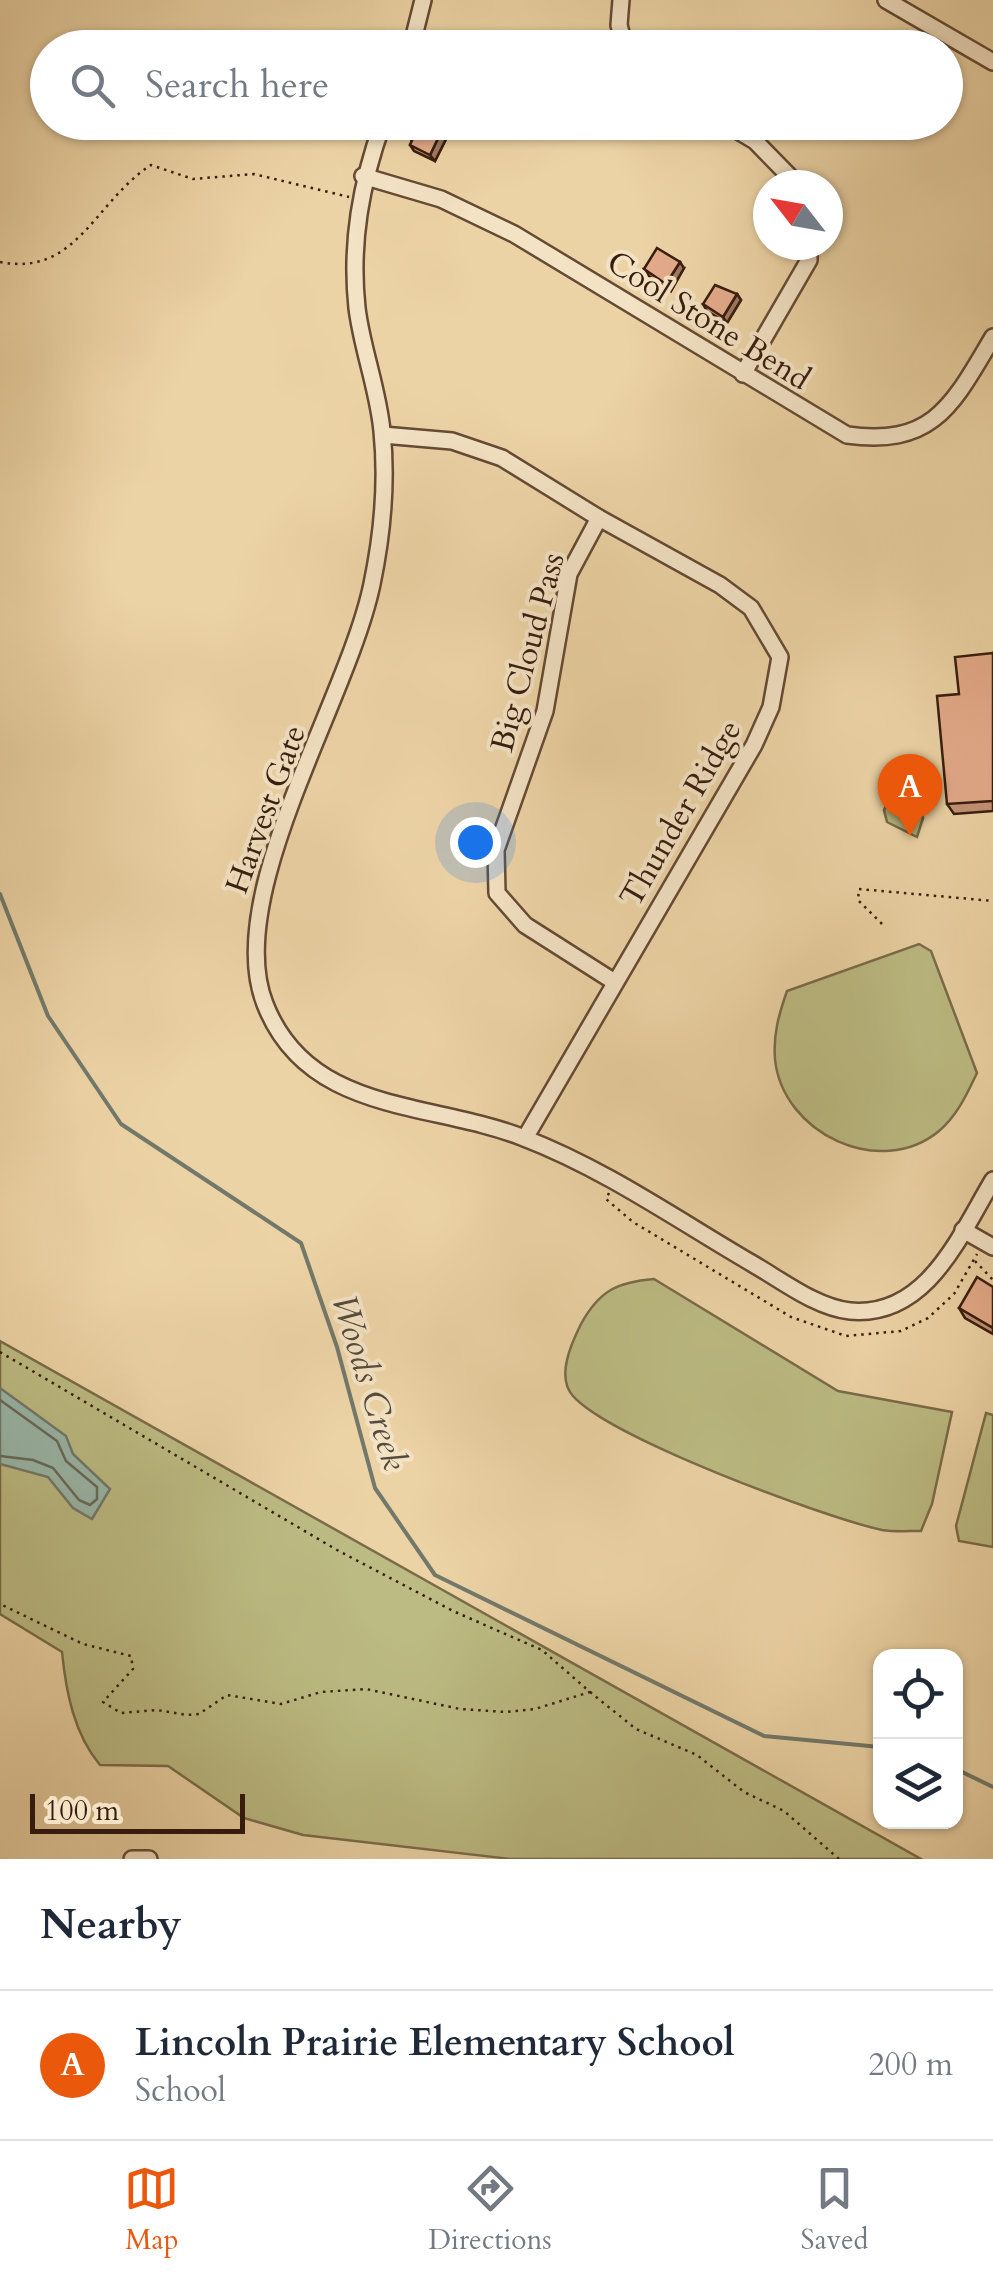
<!DOCTYPE html>
<html lang="en">
<head>
<meta charset="utf-8">
<style>
	:root { --surface:#fff; --page:#f2f2f3; --text:#1f2937; --muted:#747a83; --line:#e0e1e3; --accent:#ea580c }
	body { margin:0; font-family:Cardo,serif; background:var(--page); color:var(--text) }
	.controls { position:absolute; right:30px; bottom:30px; display:grid; overflow:hidden; border-radius:20px; box-shadow:0 2px 8px #0004 }
	.controls button { width:90px; height:90px; display:grid; place-items:center; padding:0; border:0; border-bottom:2px solid var(--line); background:var(--surface); color:var(--text); font:50px sans-serif }
	.compass { position:absolute; left:753px; top:170px; width:90px; height:90px; border-radius:50%; background:var(--surface); box-shadow:0 2px 8px #0004; rotate:301deg }
	.scale { position:absolute; left:30px; bottom:25px; width:215px; box-sizing:border-box; padding-left:10px; border:5px solid #381d0e; border-top:0; font-size:28px; line-height:35px; white-space:nowrap; color:#381d0e; -webkit-text-stroke:8px #f3e2c4; paint-order:stroke }
	.you { position:absolute; left:475px; top:842px; width:35px; height:35px; margin:-25px; border:8px solid #fff; border-radius:50%; background:#1a73e8; box-shadow:0 0 0 15px #1a73e833 }
	.badge { display:grid; place-items:center; width:65px; height:65px; border-radius:50%; background:var(--accent); color:#fff; font-size:32px; font-weight:700 }
	.pin { position:absolute; translate:-50% -82px; filter:drop-shadow(0 2px 5px #0008) }
	.pin::after { content:''; position:absolute; top:52px; width:35px; height:30px; background:inherit; clip-path:polygon(0 0,100% 0,50% 100%) }
	.list { margin:0; padding:0; list-style:none }
	h2 { display:flex; justify-content:space-between; align-items:center; height:130px; margin:0; padding:0 40px; font-size:42px }
	h2 small { font-size:32px; font-weight:400; color:var(--muted) }
	.list li { display:grid; grid-template-columns:65px 1fr auto; gap:30px; align-items:center; box-sizing:border-box; height:150px; padding:0 40px; border-top:2px solid var(--line) }
	.list b { display:block; font-size:38px; white-space:nowrap }
	.list p { margin:0; font-size:32px; white-space:nowrap; color:var(--muted) }
	.list em { font-size:32px; font-style:normal; color:var(--muted) }
	.icon { flex:none; width:55px; height:55px; fill:none; stroke:currentColor; stroke-width:2; stroke-linecap:round; stroke-linejoin:round }
	.map { position:relative; flex:none; width:993px; height:1859px; overflow:hidden }
	.search { position:absolute; background:var(--surface); box-shadow:0 2px 8px #0004; left:30px; right:30px; top:30px; height:110px; display:flex; align-items:center; gap:25px; box-sizing:border-box; padding:0 35px; border-radius:55px; color:var(--muted); font-size:38px }
	.sheet { height:280px; background:var(--surface) }
	nav { display:flex; justify-content:space-around; align-items:center; box-sizing:border-box; height:140px; border-top:2px solid var(--line); background:var(--surface); font-size:28px; color:var(--muted) }
	nav a { display:grid; justify-items:center; gap:5px }
	nav .on { color:var(--accent) }
	.map>svg:first-child { display:block }
</style>
</head>
<body>
<div class="map">
<svg width="993" height="1859" viewBox="0 0 993 1859">
	<rect width="100%" height="100%" fill="#ecd3a5"/>
	<filter id="stains"><feTurbulence type="fractalNoise" baseFrequency=".002" numOctaves="4"/><feColorMatrix values="0 0 0 0 .2 0 0 0 0 .09 0 0 0 0 .02 0 0 0 .5 -.17"/></filter>
	<radialGradient id="worn" r=".72"><stop offset=".6" stop-color="#630" stop-opacity="0"/><stop offset="1" stop-color="#630" stop-opacity=".3"/></radialGradient>
	<g fill="#bcbb83" stroke="#7a6c48" stroke-width="2.5">
		<path d="M910,772L919,778L923,818L917,837L887,822L884,810L894,788Z"/>
		<path d="M919,944L931,951L977,1073C967,1094 957,1116 939,1131C880,1180 782,1133 775,1059C773,1034 779,1014 787,991Z"/>
		<path d="M654,1279L838,1391L952,1412L932,1504L921,1531C908,1531 894,1532 882,1530C823,1517 610,1438 573,1396C556,1377 571,1344 581,1324C599,1291 617,1282 654,1279Z"/>
		<path d="M0,1341L921,1859H511L303,1835L244,1818L168,1766L100,1765C74,1734 66,1692 62,1652L0,1614Z"/>
		<path d="M986,1413L993,1415V1547L959,1541L956,1526Z"/>
	</g>
	<path fill="#99b7a9" stroke="#72796b" stroke-width="2.5" d="M0,1388L66,1436L73,1454L110,1489L92,1519L73,1508L48,1477L0,1464Z"/>
	<g fill="none" stroke-linecap="round" stroke-linejoin="round">
		<path stroke="#686a5c" stroke-width="2.5" d="M0,1400L57,1441L66,1461L97,1487V1499L90,1505L79,1500L53,1468L33,1460L0,1456"/>
		<g stroke="#72796b" stroke-width="4">
			<path d="M0,894L48,1016L121,1124L301,1243L337,1347L375,1488L435,1575L764,1736L880,1747"/>
			<path d="M956,1769L993,1787"/>
		</g>
		<g stroke="#654a34" stroke-width="20">
			<g id="minor">
				<path d="M621,0L619,25L625,48"/>
				<path d="M886,0L993,62"/>
				<path d="M411,48L423,0"/>
				<path d="M383,122C361,183 350,243 357,308C362,349 378,389 382,431C387,480 382,536 372,584C348,700 222,896 265,1004C308,1115 431,1101 524,1138C605,1169 679,1221 753,1264C781,1280 817,1308 850,1311C927,1318 960,1235 993,1180"/>
				<path d="M723,122L755,141L798,185"/>
				<path d="M363,176L441,199L514,234L847,435C934,447 953,404 993,337"/>
				<path d="M743,374L809,260V245"/>
				<path d="M383,435L452,441L502,458L599,518L720,585L751,608L780,657L771,707L754,745L525,1138"/>
				<path d="M599,518L569,574L545,711L496,850L497,893L525,925L613,981"/>
				<path d="M963,1230L993,1247"/>
				<path d="M132,1859H149"/>
			</g>
		</g>
		<g stroke="#381d0e" stroke-width="2.5" stroke-dasharray="2.5 5" stroke-linecap="butt">
			<path d="M0,262C77,277 94,202 151,165L193,179L254,174L349,197"/>
			<path d="M882,924L858,900L859,889L993,901"/>
			<path d="M609,1193L606,1199L633,1222L791,1317L846,1336L901,1331L928,1318L954,1294L977,1254"/>
			<path d="M975,1261L993,1280"/>
			<path d="M0,1352L337,1550L453,1611L542,1650L590,1692L535,1709L506,1712L460,1709L366,1689L321,1692L281,1704L227,1695L199,1714L187,1715L157,1710L121,1713L103,1702L133,1669L131,1656L83,1644L0,1604"/>
			<path d="M590,1692L636,1729L697,1755L744,1792L784,1811L839,1859"/>
		</g>
		<use href="#minor" stroke="#f3e2c4" stroke-width="15"/>
	</g>
	<g fill="#c49377" stroke="#381d0e" stroke-width="2.5">
		<path d="M441,132L446,139L435,161L414,151L410,145L412,141L408,135Z"/>
		<path d="M684,268L671,291L649,276L644,269Z"/>
		<path d="M737,294L741,300L727,323L707,311L703,304Z"/>
		<path d="M993,653V811L954,814L947,804L959,694Z"/>
		<path d="M993,1287V1334L965,1318L959,1308Z"/>
	</g>
	<g fill="#a07861" stroke="#381d0e" stroke-width="2.5">
		<path d="M441,132L446,139L435,161L430,155Z"/>
		<path d="M680,262L684,268L671,291L666,284Z"/>
		<path d="M737,294L741,300L727,323L723,317Z"/>
	</g>
	<g fill="#e4ab8a" stroke="#381d0e" stroke-width="2.5">
		<path d="M414,122H421L441,132L430,155L410,145L413,138L408,135Z"/>
		<path d="M657,248L680,262L666,284L644,269Z"/>
		<path d="M715,285L737,294L723,317L703,304Z"/>
		<path d="M993,653V801L947,804L937,696L959,694L955,657Z"/>
		<path d="M977,1277L993,1287V1328L959,1308Z"/>
	</g>
	<g text-anchor="middle" stroke-width="8" stroke-linejoin="round" paint-order="stroke">
		<g font-size="32" fill="#381d0e" stroke="#f3e2c4">
			<text transform="translate(709 320) rotate(32)" y="11">Cool Stone Bend</text>
			<text transform="translate(527 652) rotate(-75)" y="11">Big Cloud Pass</text>
			<text transform="translate(265 809) rotate(-70)" y="11">Harvest Gate</text>
			<text transform="translate(680 813) rotate(-60)" y="11">Thunder Ridge</text>
		</g>
		<g font-size="35" font-style="italic" fill="#554b3c" stroke="#f3e2c4">
			<text transform="translate(370 1382) rotate(73)" y="12">Woods Creek</text>
		</g>
	</g>
	<rect width="100%" height="100%" filter="url(#stains)"/>
	<rect width="100%" height="100%" fill="url(#worn)"/>
</svg>
<div class="controls">
<button><svg class="icon" aria-label="locate" viewBox="0 0 24 24"><circle cx="12" cy="12" r="6"/><path d="M12 2v4M12 18v4M2 12h4M18 12h4"/></svg></button>
<button><svg class="icon" aria-label="layers" viewBox="0 0 24 24"><path d="M12 4l9 5-9 5-9-5zM3 14l9 5 9-5"/></svg></button>
</div>
<svg class="compass" viewBox="-18 -18 36 36"><path d="M0-13l5 13h-10z" fill="#e53935"/><path d="M0 13l5-13h-10z" fill="#747a83"/></svg>
<div class="scale">100 m</div>
<div class="you"></div>
<div class="pin badge" style="left:910px;top:836px">A</div>
<div class="search"><svg class="icon" aria-label="search" viewBox="0 0 24 24"><circle cx="10" cy="10" r="6"/><path d="M15 15l6 6"/></svg>Search here</div>
</div>
<section class="sheet">
<h2>Nearby<small></small></h2>
<ul class="list">
<li><span class="badge">A</span><div><b>Lincoln Prairie Elementary School</b><p>School</p></div><em>200 m</em></li>
</ul>
</section>
<nav>
<a class="on"><svg class="icon" aria-label="map" viewBox="0 0 24 24"><path d="M3 6l6-2 6 2 6-2v14l-6 2-6-2-6 2zM9 4v14M15 6v14"/></svg>Map</a>
<a><svg class="icon" aria-label="directions" viewBox="0 0 24 24"><path d="M12 3l9 9-9 9-9-9zM9 14v-3h6M13 9l2 2-2 2"/></svg>Directions</a>
<a><svg class="icon" aria-label="saved" viewBox="0 0 24 24"><path d="M7 4h10v16l-5-4-5 4z"/></svg>Saved</a>
</nav>
</body>
</html>
